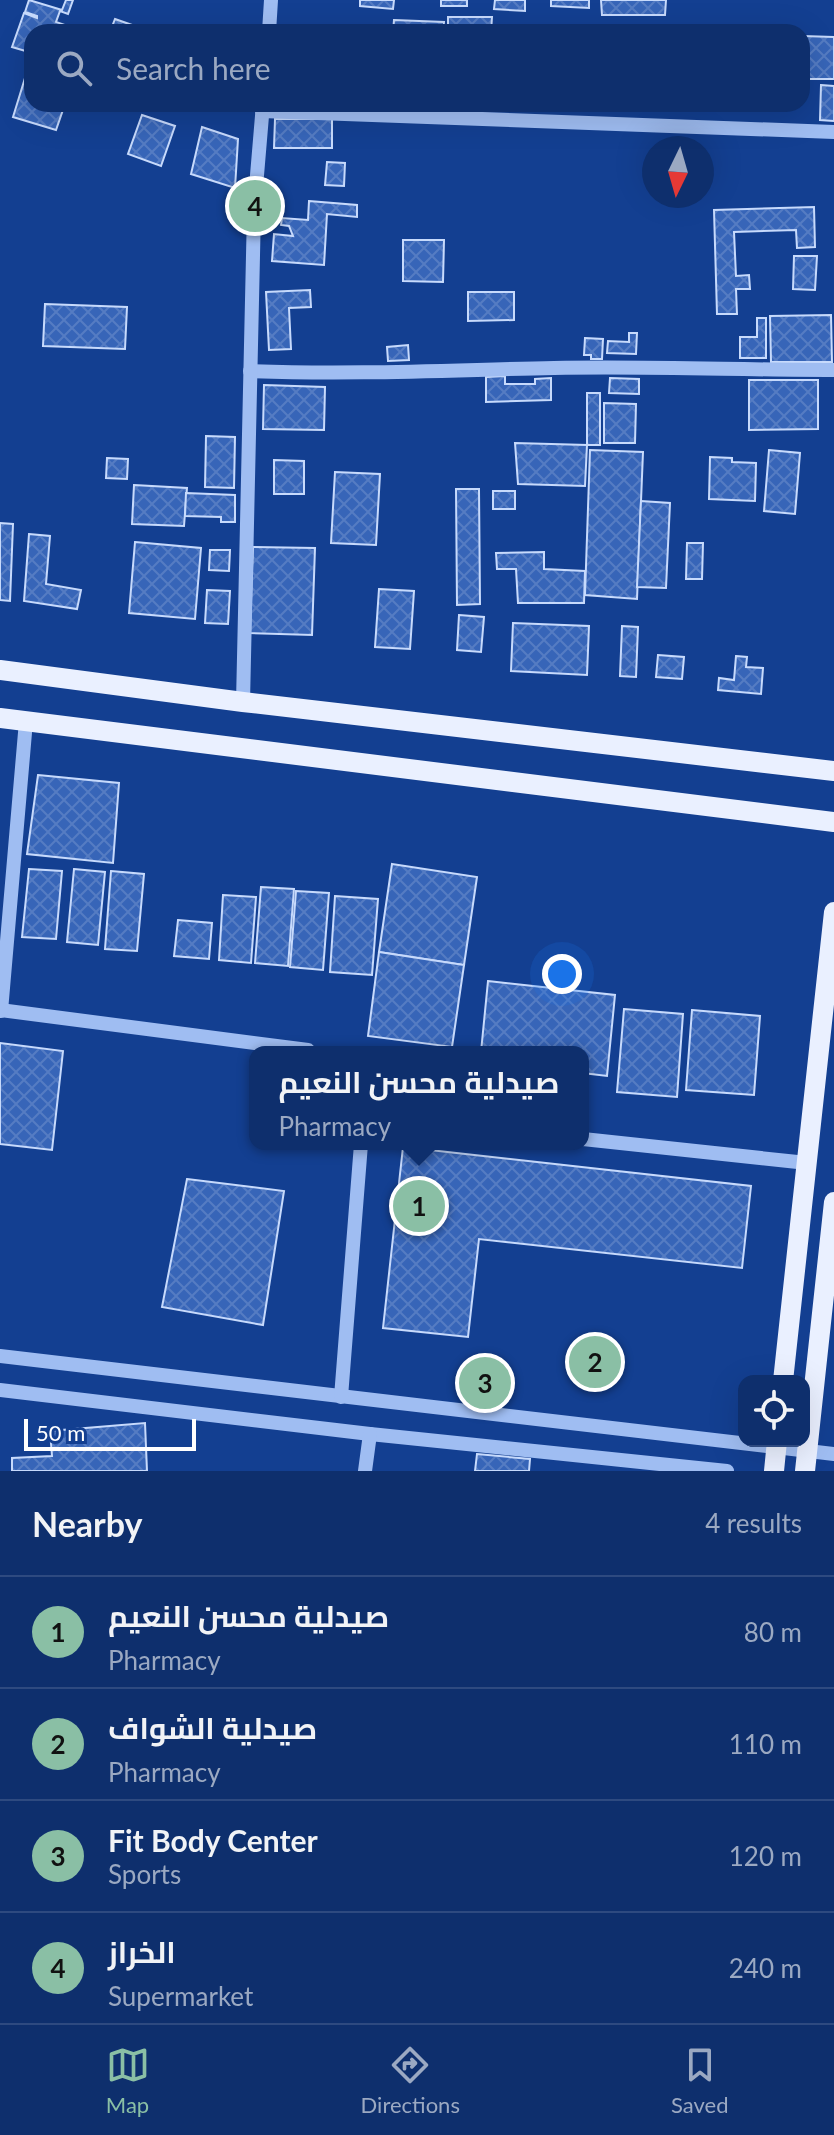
<!DOCTYPE html>
<html lang="en">
<head>
<meta charset="utf-8">
<style>
	:root { --surface:#0e2f6d; --page:#1c3b75; --text:#f1f3f6; --muted:#9ba9c2; --line:#2e4a80; --accent:#8abfa5 }
	body { margin:0; font-family:Lato,Cairo,sans-serif; background:var(--page); color:var(--text) }
	.controls { position:absolute; right:24px; bottom:24px; display:grid; overflow:hidden; border-radius:16px; box-shadow:0 8px 32px #0002 }
	.controls button { width:72px; height:72px; display:grid; place-items:center; padding:0; border:0; border-bottom:2px solid var(--line); background:var(--surface); color:var(--text); font:40px sans-serif }
	.compass { position:absolute; left:642px; top:136px; width:72px; height:72px; border-radius:50%; background:var(--surface); box-shadow:0 8px 32px #0002; rotate:185deg }
	.scale { position:absolute; left:24px; bottom:20px; width:172px; box-sizing:border-box; padding-left:8px; border:4px solid #fff; border-top:0; font-size:22px; line-height:28px; white-space:nowrap; color:#fff; -webkit-text-stroke:6px #133f91; paint-order:stroke }
	.you { position:absolute; left:562px; top:974px; width:28px; height:28px; margin:-20px; border:6px solid #fff; border-radius:50%; background:#1a73e8; box-shadow:0 0 0 12px #1a73e833 }
	.badge { display:grid; place-items:center; width:52px; height:52px; border-radius:50%; background:var(--accent); color:#111; font-size:26px; font-weight:700 }
	.pin { position:absolute; translate:-50% -50%; border:4px solid #fff; box-shadow:0 2px 8px #0006 }
	.popup { position:absolute; left:249px; top:1046px; width:340px; height:104px; box-sizing:border-box; display:grid; place-content:center; border-radius:16px; background:var(--surface); filter:drop-shadow(0 2px 6px #0005); font-size:26px; white-space:nowrap; color:var(--muted) }
	.popup b { font-size:30px; color:var(--text) }
	.popup::after { content:''; position:absolute; left:50%; top:100%; margin-left:-16px; border:16px solid transparent; border-top-color:var(--surface) }
	.list { margin:0; padding:0; list-style:none }
	h2 { display:flex; justify-content:space-between; align-items:center; height:104px; margin:0; padding:0 32px; font-size:34px }
	h2 small { font-size:26px; font-weight:400; color:var(--muted) }
	.list li { display:grid; grid-template-columns:52px 1fr auto; gap:24px; align-items:center; box-sizing:border-box; height:112px; padding:0 32px; border-top:2px solid var(--line) }
	.list b { display:block; font-size:30px; white-space:nowrap }
	.list p { margin:0; font-size:26px; white-space:nowrap; color:var(--muted) }
	.list em { font-size:26px; font-style:normal; color:var(--muted) }
	.icon { flex:none; width:44px; height:44px; fill:none; stroke:currentColor; stroke-width:2; stroke-linecap:round; stroke-linejoin:round }
	.map { position:relative; flex:none; width:834px; height:1471px; overflow:hidden }
	.search { position:absolute; background:var(--surface); box-shadow:0 8px 32px #0002; left:24px; right:24px; top:24px; height:88px; display:flex; align-items:center; gap:20px; box-sizing:border-box; padding:0 28px; border-radius:24px; color:var(--muted); font-size:30px }
	.sheet { height:552px; background:var(--surface) }
	nav { display:flex; justify-content:space-around; align-items:center; box-sizing:border-box; height:112px; border-top:2px solid var(--line); background:var(--surface); font-size:22px; color:var(--muted) }
	nav a { display:grid; justify-items:center; gap:4px }
	nav .on { color:var(--accent) }
	.map>svg:first-child { display:block }
</style>
</head>
<body>
<div class="map">
<svg width="834" height="1471" viewBox="0 0 834 1471">
	<defs>
		<pattern id="building-cross-hatch" width="8" height="8" patternUnits="userSpaceOnUse" patternTransform="scale(2)"><rect width="8" height="8" fill="#3765b8"/><path d="M0 0l8 8M0 8l8-8" fill="none" stroke="#557cc3"/></pattern>
	</defs>
	<rect width="100%" height="100%" fill="#133f91"/>
	<g fill="url(#building-cross-hatch)" stroke="#c7dafc" stroke-width="2">
		<path d="M29,0L62,10L66,0H73L68,14L60,11L56,22L65,25L62,32H32V53L12,47L24,13L37,18V16L25,12Z"/>
		<path d="M360,0H394L393,9L360,6Z"/>
		<rect x="441" y="0" width="26" height="6"/>
		<path d="M495,0H525V11L494,9Z"/>
		<path d="M551,0H589V8L551,6Z"/>
		<path d="M601,0H666L665,15H602Z"/>
		<path d="M448,17H492L491,32H448Z"/>
		<path d="M115,19L132,25L130,32H110Z"/>
		<path d="M394,20L444,22L443,32H393Z"/>
		<path d="M670,25L701,26V32H670Z"/>
		<path d="M803,36L834,37V79H803Z"/>
		<path d="M29,65H32V104H65L56,130L13,117Z"/>
		<path d="M821,85L834,86V121L820,120Z"/>
		<path d="M142,115L175,126L161,166L128,154Z"/>
		<path d="M275,119H332V148H274Z"/>
		<path d="M202,127L238,139L235,188L191,174Z"/>
		<path d="M327,162L345,163L344,186L325,185Z"/>
		<path d="M309,201L357,205V217L327,214L324,265L272,261L274,234L293,236L289,226L281,225L282,218L308,220Z"/>
		<path d="M814,207L815,247L797,248L796,230L734,232L736,276L749,275L750,289H736L737,314H717L714,210Z"/>
		<path d="M403,240H444L443,282L403,281Z"/>
		<path d="M794,256H817L815,290L793,289Z"/>
		<path d="M310,290L311,307L289,308L291,349L269,350L266,292Z"/>
		<path d="M468,292H514V320L468,321Z"/>
		<path d="M45,304L127,307L125,349L43,346Z"/>
		<path d="M831,315L832,362H771L770,316Z"/>
		<path d="M757,318H766V358H740V337H757Z"/>
		<path d="M629,333H637L636,354L607,353L608,341L629,342Z"/>
		<path d="M585,338L603,339L602,359H591V355H584Z"/>
		<path d="M408,345L409,360L388,361L387,347Z"/>
		<path d="M505,376V384H535V379L551,378V400L486,402V377Z"/>
		<path d="M610,378L639,379V394L609,393Z"/>
		<path d="M749,380H818V429L749,430Z"/>
		<path d="M264,385L325,387L324,430L263,429Z"/>
		<rect x="587" y="393" width="13" height="52"/>
		<path d="M604,403L636,404L635,443H604Z"/>
		<path d="M206,436L235,437L234,488L205,487Z"/>
		<path d="M515,443L587,445L585,486L518,484Z"/>
		<path d="M590,450L643,452L637,599L585,595Z"/>
		<path d="M769,450L800,453L795,514L764,511Z"/>
		<path d="M710,457L732,458V462L756,463L755,501L709,499Z"/>
		<path d="M107,458L128,459L127,479L106,478Z"/>
		<path d="M274,460L304,461V494H274Z"/>
		<path d="M335,472L380,474L376,545L331,543Z"/>
		<path d="M134,485L187,488L184,526L132,524Z"/>
		<path d="M456,489H479L480,604L457,605Z"/>
		<rect x="493" y="491" width="22" height="18"/>
		<path d="M186,493L235,495V522H221V517L185,516Z"/>
		<path d="M641,501L670,503L666,588L637,587Z"/>
		<path d="M0,523L13,524L10,601L0,600Z"/>
		<path d="M29,534L50,536L46,584L81,590L77,609L24,601Z"/>
		<path d="M135,542L201,548L195,619L129,613Z"/>
		<path d="M687,543H703L702,579H686Z"/>
		<path d="M253,547L315,548L312,635L250,633Z"/>
		<path d="M210,550H230L229,571L209,570Z"/>
		<path d="M544,552V569L585,571L584,603H518L516,569H497L496,553Z"/>
		<path d="M379,589L414,591L410,649L375,647Z"/>
		<path d="M207,590L230,591L228,624L205,623Z"/>
		<path d="M459,615L484,617L481,652L457,650Z"/>
		<path d="M513,623L589,626L587,675L511,671Z"/>
		<path d="M622,626L638,627L636,677L620,676Z"/>
		<path d="M658,655L684,657L682,679L656,677Z"/>
		<path d="M736,656L747,657L746,667L763,668L761,694L718,690L719,678L734,680Z"/>
		<path d="M38,775L119,783L113,863L27,854Z"/>
		<path d="M392,864L477,877L464,965L379,952Z"/>
		<path d="M29,869L62,871L56,939L22,937Z"/>
		<path d="M74,869L105,872L98,945L67,942Z"/>
		<path d="M111,871L144,874L137,951L105,949Z"/>
		<path d="M261,887L294,889L288,966L255,963Z"/>
		<path d="M296,891L329,893L323,970L290,967Z"/>
		<path d="M223,895L256,897L251,963L219,960Z"/>
		<path d="M335,896L378,899L372,975L330,972Z"/>
		<path d="M178,920L212,923L209,959L174,956Z"/>
		<path d="M379,952L464,965L452,1047L368,1036Z"/>
		<path d="M488,981L615,995L607,1076L583,1073V1052H481Z"/>
		<path d="M624,1009L683,1014L677,1097L617,1092Z"/>
		<path d="M692,1010L760,1016L754,1095L686,1090Z"/>
		<path d="M0,1043L63,1051L52,1150L0,1144Z"/>
		<path d="M403,1147L751,1186L742,1268L479,1239L468,1337L383,1328Z"/>
		<path d="M187,1179L284,1191L263,1325L162,1307Z"/>
		<path d="M145,1423L147,1471H12V1458L52,1456L50,1431Z"/>
		<path d="M477,1454L530,1459L529,1471H475Z"/>
	</g>
	<g fill="none" stroke-linecap="round" stroke-linejoin="round">
		<g stroke="#9fbdf2" stroke-width="14">
			<path d="M269,32L271,0"/>
			<path d="M262,111L834,132"/>
			<path d="M250,371C351,375 452,370 554,368C647,366 741,370 834,370"/>
			<path d="M243,702L254,211L263,104"/>
			<path d="M0,1010L308,1050"/>
			<path d="M1,1011L26,721"/>
			<path d="M583,1139L807,1163"/>
			<path d="M0,1356L834,1454"/>
			<path d="M0,1390L370,1434L727,1471"/>
			<path d="M341,1397L361,1144"/>
			<path d="M365,1471L370,1434"/>
		</g>
		<g stroke="#eaf0ff" stroke-width="20">
			<path d="M0,670L243,702L834,771"/>
			<path d="M0,718L834,822"/>
			<path d="M783,1381L834,912"/>
			<path d="M774,1471L777,1441"/>
			<path d="M805,1471L834,1202"/>
		</g>
	</g>
</svg>
<div class="controls">
<button><svg class="icon" aria-label="locate" viewBox="0 0 24 24"><circle cx="12" cy="12" r="6"/><path d="M12 2v4M12 18v4M2 12h4M18 12h4"/></svg></button>
</div>
<svg class="compass" viewBox="-18 -18 36 36"><path d="M0-13l5 13h-10z" fill="#e53935"/><path d="M0 13l5-13h-10z" fill="#9ba9c2"/></svg>
<div class="scale">50 m</div>
<div class="you"></div>
<div class="pin badge" style="left:419px;top:1206px">1</div>
<div class="popup"><b>صيدلية محسن النعيم</b>Pharmacy</div>
<div class="pin badge" style="left:595px;top:1362px">2</div>
<div class="pin badge" style="left:485px;top:1383px">3</div>
<div class="pin badge" style="left:255px;top:206px">4</div>
<div class="search"><svg class="icon" aria-label="search" viewBox="0 0 24 24"><circle cx="10" cy="10" r="6"/><path d="M15 15l6 6"/></svg>Search here</div>
</div>
<section class="sheet">
<h2>Nearby<small>4 results</small></h2>
<ul class="list">
<li><span class="badge">1</span><div><b>صيدلية محسن النعيم</b><p>Pharmacy</p></div><em>80 m</em></li>
<li><span class="badge">2</span><div><b>صيدلية الشواف</b><p>Pharmacy</p></div><em>110 m</em></li>
<li><span class="badge">3</span><div><b>Fit Body Center</b><p>Sports</p></div><em>120 m</em></li>
<li><span class="badge">4</span><div><b>الخراز</b><p>Supermarket</p></div><em>240 m</em></li>
</ul>
</section>
<nav>
<a class="on"><svg class="icon" aria-label="map" viewBox="0 0 24 24"><path d="M3 6l6-2 6 2 6-2v14l-6 2-6-2-6 2zM9 4v14M15 6v14"/></svg>Map</a>
<a><svg class="icon" aria-label="directions" viewBox="0 0 24 24"><path d="M12 3l9 9-9 9-9-9zM9 14v-3h6M13 9l2 2-2 2"/></svg>Directions</a>
<a><svg class="icon" aria-label="saved" viewBox="0 0 24 24"><path d="M7 4h10v16l-5-4-5 4z"/></svg>Saved</a>
</nav>
</body>
</html>
